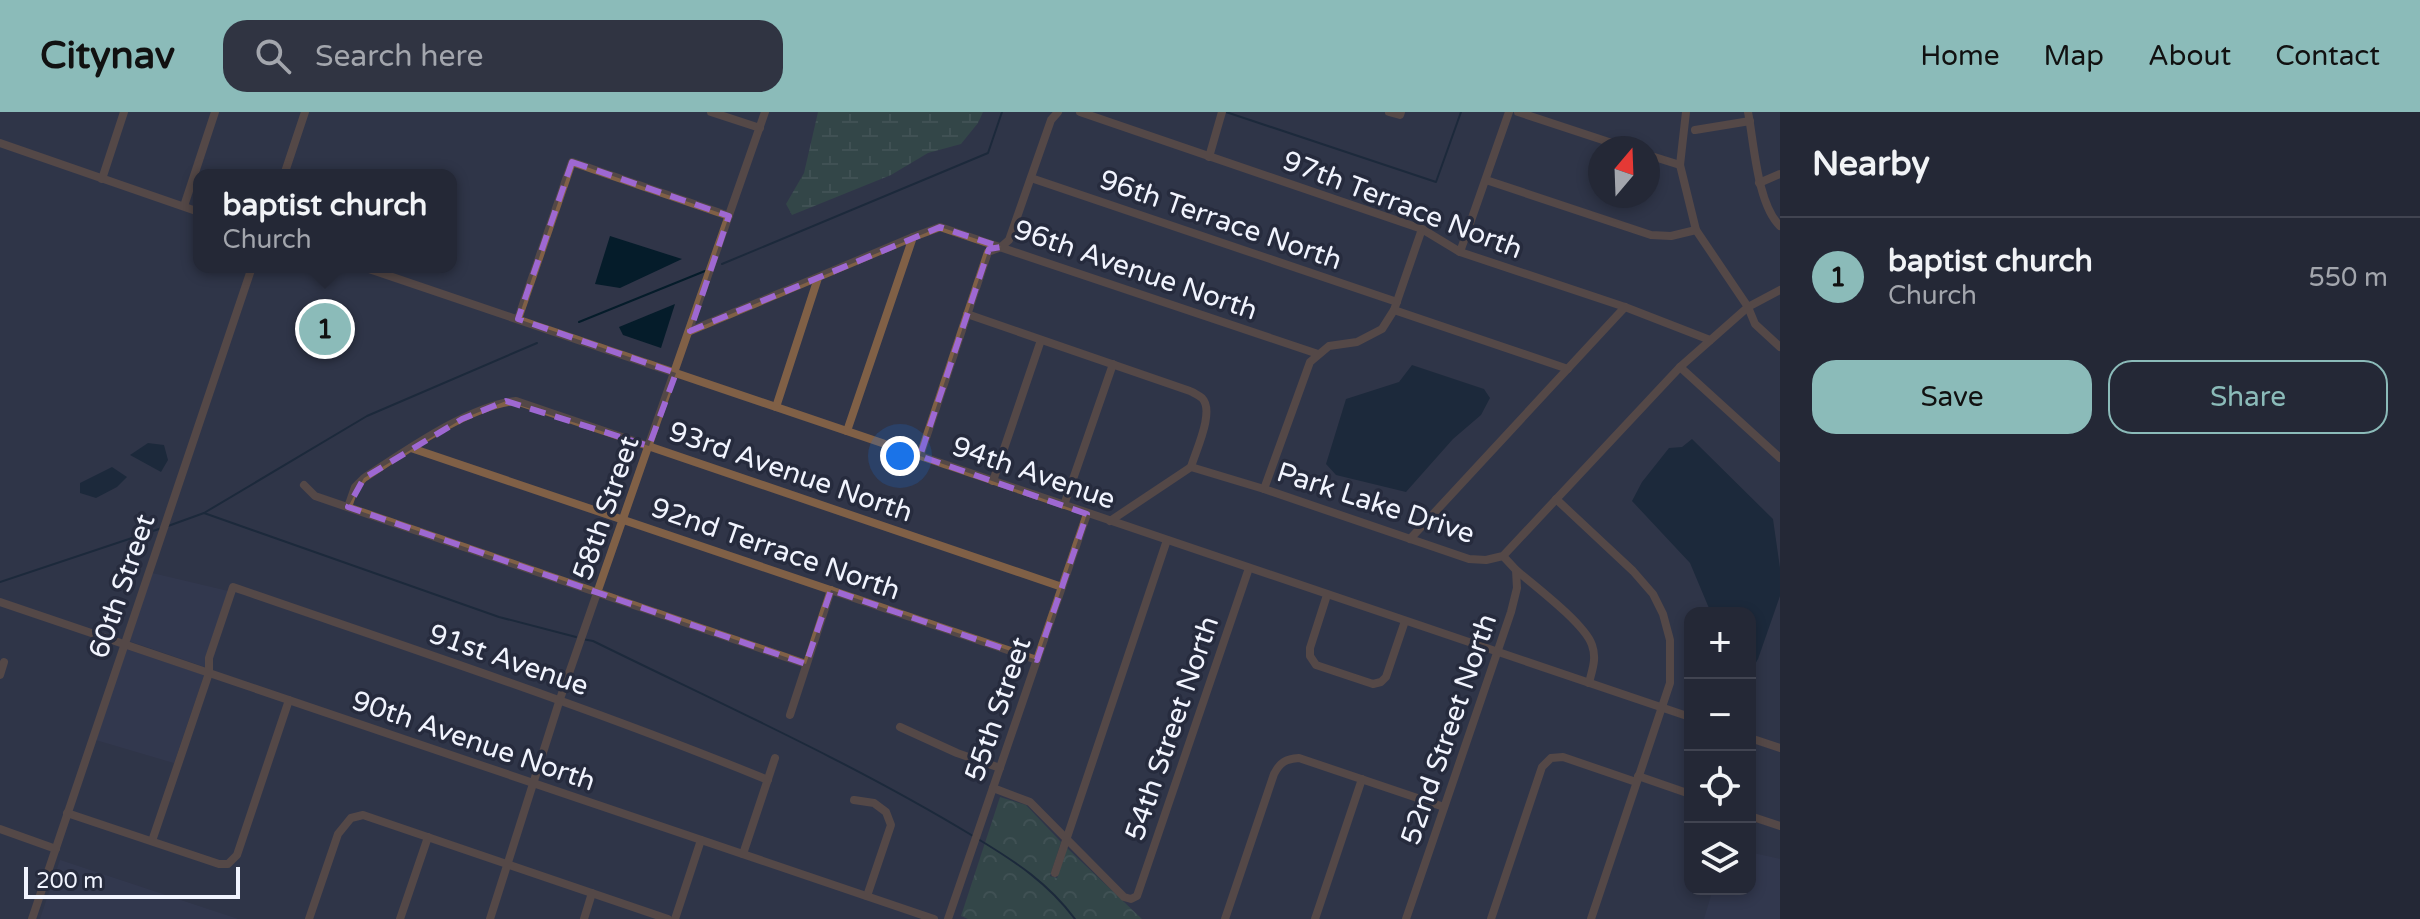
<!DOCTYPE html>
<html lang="en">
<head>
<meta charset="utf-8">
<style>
	:root { --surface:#242836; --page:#303442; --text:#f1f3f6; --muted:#a3a6ad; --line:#414451; --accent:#8bbbb9 }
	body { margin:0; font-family:"Varela Round",sans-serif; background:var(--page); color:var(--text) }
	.controls { position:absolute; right:24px; bottom:24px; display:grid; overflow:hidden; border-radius:16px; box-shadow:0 4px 12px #0003 }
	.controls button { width:72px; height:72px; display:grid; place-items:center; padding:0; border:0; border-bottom:2px solid var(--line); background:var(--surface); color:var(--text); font:40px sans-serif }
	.compass { position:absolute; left:1588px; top:24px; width:72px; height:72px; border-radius:50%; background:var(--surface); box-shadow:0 4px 12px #0003; rotate:19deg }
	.scale { position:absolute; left:24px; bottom:20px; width:216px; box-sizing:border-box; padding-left:8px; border:4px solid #f1f4fe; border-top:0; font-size:22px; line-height:28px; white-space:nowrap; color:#f1f4fe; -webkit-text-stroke:6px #262b3d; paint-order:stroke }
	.you { position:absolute; left:900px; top:344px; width:28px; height:28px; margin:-20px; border:6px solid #fff; border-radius:50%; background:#1a73e8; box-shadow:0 0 0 12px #1a73e833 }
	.badge { display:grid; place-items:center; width:52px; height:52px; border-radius:50%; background:var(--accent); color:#111; font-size:26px; font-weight:700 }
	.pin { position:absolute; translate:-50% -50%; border:4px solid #fff; box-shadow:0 2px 8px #0006 }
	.popup { position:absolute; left:193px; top:57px; width:264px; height:104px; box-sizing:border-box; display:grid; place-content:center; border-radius:16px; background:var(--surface); filter:drop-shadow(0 2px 6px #0005); font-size:26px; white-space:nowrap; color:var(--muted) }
	.popup b { font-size:30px; color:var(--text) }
	.popup::after { content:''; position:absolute; left:50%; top:100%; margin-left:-16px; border:16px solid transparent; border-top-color:var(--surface) }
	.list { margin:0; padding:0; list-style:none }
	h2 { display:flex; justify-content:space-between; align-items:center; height:104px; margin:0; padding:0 32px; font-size:34px }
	h2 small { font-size:26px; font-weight:400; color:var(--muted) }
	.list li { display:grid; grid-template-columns:52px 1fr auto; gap:24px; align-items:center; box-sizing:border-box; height:120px; padding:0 32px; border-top:2px solid var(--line) }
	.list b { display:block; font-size:30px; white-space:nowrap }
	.list p { margin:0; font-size:26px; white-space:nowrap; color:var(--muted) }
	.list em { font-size:26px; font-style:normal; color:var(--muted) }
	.actions { display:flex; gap:16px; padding:24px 32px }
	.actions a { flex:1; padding:18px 0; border:2px solid var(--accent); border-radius:24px; text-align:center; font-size:28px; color:var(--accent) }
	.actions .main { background:var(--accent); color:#111 }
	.icon { flex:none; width:44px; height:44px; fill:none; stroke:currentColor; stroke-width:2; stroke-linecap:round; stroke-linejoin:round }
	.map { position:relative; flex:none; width:1780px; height:807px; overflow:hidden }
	header { display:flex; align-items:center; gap:48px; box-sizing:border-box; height:112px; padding:0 40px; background:var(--accent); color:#111 }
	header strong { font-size:38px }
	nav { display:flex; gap:44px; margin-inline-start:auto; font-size:28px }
	.search { width:560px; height:72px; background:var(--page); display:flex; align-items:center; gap:20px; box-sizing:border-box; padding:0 28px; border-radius:24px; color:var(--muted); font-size:30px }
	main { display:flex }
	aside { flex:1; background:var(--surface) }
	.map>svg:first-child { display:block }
</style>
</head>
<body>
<header>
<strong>Citynav</strong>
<div class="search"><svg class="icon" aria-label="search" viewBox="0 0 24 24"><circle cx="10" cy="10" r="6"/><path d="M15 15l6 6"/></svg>Search here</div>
<nav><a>Home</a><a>Map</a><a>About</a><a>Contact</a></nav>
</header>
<main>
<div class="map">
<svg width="1780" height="807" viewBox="0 0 1780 807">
	<defs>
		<pattern id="wetland-marsh" width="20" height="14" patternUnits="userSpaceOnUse" patternTransform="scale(2)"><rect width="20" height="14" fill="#385c47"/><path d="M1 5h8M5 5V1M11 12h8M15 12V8" fill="none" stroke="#557463"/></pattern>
		<pattern id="park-crowns" width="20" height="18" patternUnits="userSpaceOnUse" patternTransform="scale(2)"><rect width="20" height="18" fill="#385c47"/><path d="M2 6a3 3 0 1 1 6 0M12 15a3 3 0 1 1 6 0" fill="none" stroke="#557463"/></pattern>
	</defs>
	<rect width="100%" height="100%" fill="#303548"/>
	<g fill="#363d56">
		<path d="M152,461L228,479L205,555L129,529Z"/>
		<path d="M126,537L204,563L174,651L96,628Z"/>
		<path d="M1753,741L1780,747V807H1704L1713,777H1750V742Z"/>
		<path d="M60,748L238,807H40Z"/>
	</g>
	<path fill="url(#wetland-marsh)" d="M818,0H983L978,11L961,32L928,41L891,63L792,103L786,92L804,61Z"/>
	<path fill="url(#park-crowns)" d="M1000,685L1026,693L1061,730L1050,764L1057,766L1067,736L1142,807H968L961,804Z"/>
	<g fill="#051c2a">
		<path d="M610,124L682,147L620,176L595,172Z"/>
		<path d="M675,192L661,236L623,223L619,215Z"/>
		<path d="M1412,253L1484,277L1490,286L1481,303L1453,327L1406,380L1336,363L1326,352L1346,287L1399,270Z"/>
		<path d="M1692,327L1773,407L1780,456V484L1758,547L1750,561V501H1711L1690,451L1632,389L1642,370L1669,336L1682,335Z"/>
		<path d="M148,331L164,333L168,348L161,360L130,343Z"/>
		<path d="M112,355L127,365L117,375L96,386L80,381V371Z"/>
	</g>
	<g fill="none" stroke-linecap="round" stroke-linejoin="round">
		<g stroke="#051c2a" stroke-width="2">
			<path d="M1226,0L1436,70L1461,0"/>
			<path d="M722,152L988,41L1002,0"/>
			<path d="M579,210L705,159"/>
			<path d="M204,401L499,505L576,525"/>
			<path d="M168,414L204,401L367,304L537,231"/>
			<path d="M0,470L162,416"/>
			<path d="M582,527L593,529C721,592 851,650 973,724"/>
			<path d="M978,727C1016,750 1048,771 1075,807"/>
		</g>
		<g stroke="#806046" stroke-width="8">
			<path d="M711,0L760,16"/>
			<path d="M1080,0L1422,117L1460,140L1625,195L1710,228"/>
			<path d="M1389,0L1400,3L1401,0"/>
			<path d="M1518,0L1627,36"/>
			<path d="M1686,0L1680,53L1696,118L1748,195L1755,212L1780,235"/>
			<path d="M1748,0C1754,30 1757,92 1780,114"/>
			<path d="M1695,18L1750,9"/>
			<path d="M0,31L199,100"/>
			<path d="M1648,43L1680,53"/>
			<path d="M1209,45L1222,0"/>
			<path d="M284,63L305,0"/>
			<path d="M1031,66L1397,190"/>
			<path d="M102,67L124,0"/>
			<path d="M1486,68L1651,123L1671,124L1696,118"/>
			<path d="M1759,71L1780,62"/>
			<path d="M184,94L215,0"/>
			<path d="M1460,140L1509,0"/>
			<path d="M363,155L1690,605"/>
			<path d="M1394,198L1568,257"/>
			<path d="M967,202L1190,279C1191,279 1201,285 1202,286C1215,299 1196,338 1191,355"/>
			<path d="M518,207L572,50L729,104"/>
			<path d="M690,219L913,125L940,115L1318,242"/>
			<path d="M1680,255L1780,346"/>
			<path d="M776,295L818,166"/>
			<path d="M847,319L913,125"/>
			<path d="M411,336L1037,548"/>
			<path d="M920,344L988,140L1001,135L1009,128L1051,8L1058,0"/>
			<path d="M993,369L1041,228"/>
			<path d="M304,373L315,384L806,552"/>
			<path d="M1264,377L1310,250L1329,234L1357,230L1382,217L1394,198L1422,117"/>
			<path d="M1556,387L1633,459L1653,482L1663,502L1670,528V571L1591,807"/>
			<path d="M1064,393L1113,252"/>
			<path d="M348,395L355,375L364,366C404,340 470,293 516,289L1062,475"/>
			<path d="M1110,409L1191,355L1264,377L1469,447L1486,448L1503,444L1680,255L1748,195L1780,178"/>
			<path d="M1410,427L1625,195"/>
			<path d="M1516,458C1535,474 1585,512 1592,533C1597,547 1592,558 1589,571"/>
			<path d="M1327,483L1310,536V544L1316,553L1373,572L1381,570L1386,565L1405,509"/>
			<path d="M0,490L934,807"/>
			<path d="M0,563L4,550"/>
			<path d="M790,603L831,478"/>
			<path d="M900,615L957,641L1000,656"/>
			<path d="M1750,626L1780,636"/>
			<path d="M1638,664L1690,682"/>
			<path d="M993,676L1030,690L1124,785L1131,787L1137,784L1249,456"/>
			<path d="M854,688L874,691L886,700L891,713L867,784"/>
			<path d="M67,701L219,752H228L237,743L289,588"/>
			<path d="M1750,704L1780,714"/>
			<path d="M0,717L56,737"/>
			<path d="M152,729L209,561V546L233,475C412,537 592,596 768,668"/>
			<path d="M743,742L775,646"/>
			<path d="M1055,761L1167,428"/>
			<path d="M32,807L252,155"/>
			<path d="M309,807L338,722L351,706L363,703L668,807"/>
			<path d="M400,807L428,725"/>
			<path d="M490,807L560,587L765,0"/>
			<path d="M584,807L592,781"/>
			<path d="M675,807L701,728"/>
			<path d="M948,807L1087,402"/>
			<path d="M1225,807L1274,662C1280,650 1286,647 1299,646L1444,695"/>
			<path d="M1315,807L1362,667"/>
			<path d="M1406,807L1511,500L1517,476L1516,458L1503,444"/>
			<path d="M1491,807L1542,655L1551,646L1563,645L1636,670"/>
		</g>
	</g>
	<path d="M0 0H1780V807H0ZM572,50L729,104L690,219L940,115L1001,135L989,137L920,344L1087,402L1037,548L831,478L806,552L348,395L364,366L462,307L506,289L649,334L676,261L518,207Z" fill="#303548" fill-opacity=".55" fill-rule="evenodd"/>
	<path fill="none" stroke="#9e68d2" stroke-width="6" stroke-dasharray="16 10" stroke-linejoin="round" d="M572,50L729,104L690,219L940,115L1001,135L989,137L920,344L1087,402L1037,548L831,478L806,552L348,395L364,366L462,307L506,289L649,334L676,261L518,207Z"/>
	<g text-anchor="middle" stroke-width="7" stroke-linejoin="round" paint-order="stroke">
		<g font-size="28" fill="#f1f4fe" stroke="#262b3d">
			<text transform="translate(1403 92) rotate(21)" y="10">97th Terrace North</text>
			<text transform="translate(1221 107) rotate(19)" y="10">96th Terrace North</text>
			<text transform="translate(1136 157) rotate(19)" y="10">96th Avenue North</text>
			<text transform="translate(791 359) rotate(19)" y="10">93rd Avenue North</text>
			<text transform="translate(1034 360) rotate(19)" y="10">94th Avenue</text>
			<text transform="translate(1376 390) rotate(18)" y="10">Park Lake Drive</text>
			<text transform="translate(605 396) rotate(-71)" y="10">58th Street</text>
			<text transform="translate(776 436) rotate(19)" y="10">92nd Terrace North</text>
			<text transform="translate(121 474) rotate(-71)" y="10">60th Street</text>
			<text transform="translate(509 547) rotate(19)" y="10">91st Avenue</text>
			<text transform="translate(997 597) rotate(-71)" y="10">55th Street</text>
			<text transform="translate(1171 616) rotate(-71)" y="10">54th Street North</text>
			<text transform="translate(1448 617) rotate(-71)" y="10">52nd Street North</text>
			<text transform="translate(474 628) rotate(19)" y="10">90th Avenue North</text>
		</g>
	</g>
</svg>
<div class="controls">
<button>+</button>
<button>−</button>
<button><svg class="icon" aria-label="locate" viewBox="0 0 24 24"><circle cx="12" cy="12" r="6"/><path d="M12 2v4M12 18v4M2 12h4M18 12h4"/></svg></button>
<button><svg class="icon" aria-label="layers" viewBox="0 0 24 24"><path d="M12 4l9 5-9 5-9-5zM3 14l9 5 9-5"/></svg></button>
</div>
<svg class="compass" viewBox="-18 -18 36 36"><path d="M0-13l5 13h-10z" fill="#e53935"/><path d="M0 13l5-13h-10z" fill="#a3a6ad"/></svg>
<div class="scale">200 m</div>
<div class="you"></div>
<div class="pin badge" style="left:325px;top:217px">1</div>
<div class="popup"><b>baptist church</b>Church</div>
</div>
<aside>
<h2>Nearby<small></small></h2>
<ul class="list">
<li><span class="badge">1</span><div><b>baptist church</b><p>Church</p></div><em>550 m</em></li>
</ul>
<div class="actions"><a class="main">Save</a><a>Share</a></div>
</aside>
</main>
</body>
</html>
